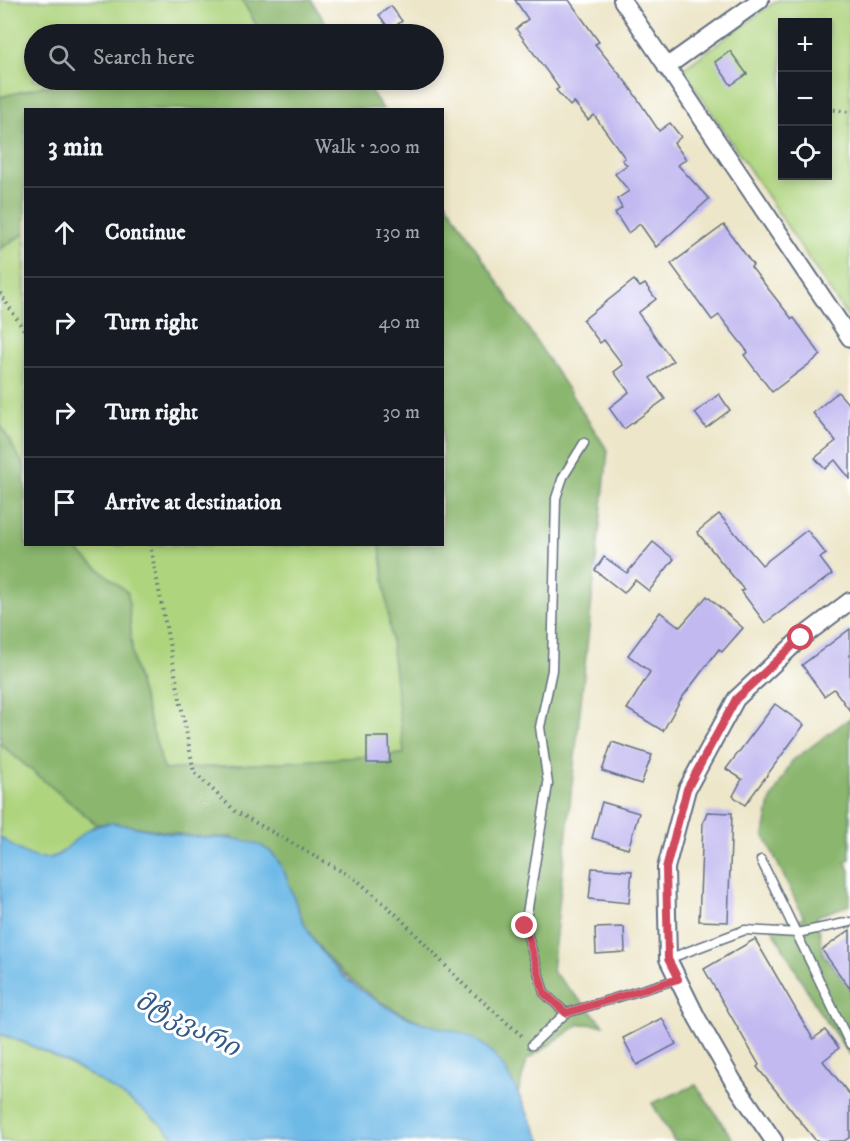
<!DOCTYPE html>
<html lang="en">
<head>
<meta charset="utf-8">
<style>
	:root { --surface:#171b24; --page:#242831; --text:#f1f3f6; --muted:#9ea1a6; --line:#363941 }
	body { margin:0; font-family:"IM FELL DW Pica","Noto Serif Georgian",serif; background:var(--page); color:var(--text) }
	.controls { position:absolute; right:18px; top:18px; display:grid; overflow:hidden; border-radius:0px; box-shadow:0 3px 9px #0003 }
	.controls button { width:54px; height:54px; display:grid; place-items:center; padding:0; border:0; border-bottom:2px solid var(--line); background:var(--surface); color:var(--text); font:30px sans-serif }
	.stop { position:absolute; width:18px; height:18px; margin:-14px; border:4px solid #d1495b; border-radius:50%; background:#fff }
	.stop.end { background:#d1495b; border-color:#fff; box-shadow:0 2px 6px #0008 }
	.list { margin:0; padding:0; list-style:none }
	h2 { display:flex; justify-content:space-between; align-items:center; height:78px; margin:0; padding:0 24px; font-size:26px }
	h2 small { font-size:20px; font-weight:400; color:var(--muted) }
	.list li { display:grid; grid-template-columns:39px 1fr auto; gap:18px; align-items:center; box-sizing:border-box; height:90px; padding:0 24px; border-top:2px solid var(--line) }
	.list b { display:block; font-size:22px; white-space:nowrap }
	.list em { font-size:20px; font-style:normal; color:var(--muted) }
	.icon { flex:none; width:33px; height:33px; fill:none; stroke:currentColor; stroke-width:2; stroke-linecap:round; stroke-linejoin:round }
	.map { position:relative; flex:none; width:850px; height:1141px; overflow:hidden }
	.search { position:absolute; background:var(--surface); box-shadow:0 3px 9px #0003; left:24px; top:24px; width:420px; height:66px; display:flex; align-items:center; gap:15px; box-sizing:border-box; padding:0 21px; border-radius:33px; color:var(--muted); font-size:22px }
	.panel { position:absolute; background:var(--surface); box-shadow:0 3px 9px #0003; left:24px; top:108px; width:420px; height:438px; border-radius:0px }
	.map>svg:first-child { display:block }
</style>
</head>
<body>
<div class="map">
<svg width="850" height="1141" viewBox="0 0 850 1141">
	<rect width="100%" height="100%" fill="#fff"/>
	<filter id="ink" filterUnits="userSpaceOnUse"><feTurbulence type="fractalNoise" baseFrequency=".0167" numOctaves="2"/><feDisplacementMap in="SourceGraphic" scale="12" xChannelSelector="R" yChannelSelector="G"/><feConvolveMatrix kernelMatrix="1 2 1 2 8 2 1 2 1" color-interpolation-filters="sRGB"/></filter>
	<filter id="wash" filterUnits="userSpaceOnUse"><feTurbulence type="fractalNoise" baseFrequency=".008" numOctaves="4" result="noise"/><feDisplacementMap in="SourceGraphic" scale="24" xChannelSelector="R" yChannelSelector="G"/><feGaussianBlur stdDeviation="1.35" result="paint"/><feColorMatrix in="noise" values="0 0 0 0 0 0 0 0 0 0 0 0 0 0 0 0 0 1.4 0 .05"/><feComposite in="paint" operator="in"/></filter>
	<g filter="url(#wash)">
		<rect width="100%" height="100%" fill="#ede6c9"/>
		<g fill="#aed47e" stroke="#64826e" stroke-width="1.5" fill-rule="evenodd">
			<path d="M0,0H242L260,32L250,34H34V80H69L0,97Z"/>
			<path d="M778,0H850V321L683,69ZM782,22H828V176H782Z"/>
			<path d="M25,233V468L0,424V249Z"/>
			<path d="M70,545H380L405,754L164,770L133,663L128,593Z"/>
			<path d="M0,744L96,824C55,857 50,875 0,837Z"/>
			<path d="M0,1034C57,1054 137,1096 178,1141H0Z"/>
		</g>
		<g fill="#8ab66d" stroke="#527266" stroke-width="1.5">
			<path d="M242,0H311L333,34H250L260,31Z"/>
			<path d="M69,80H363L383,109L26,110L25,233L0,249V97Z"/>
			<path d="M443,198L608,451L552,971L604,1025L580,1024L527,1060L518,1094C509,1080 502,1062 490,1051C470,1033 443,1032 419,1021C353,993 301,945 285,873L232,837H197L126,825L96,824L0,744V424L25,468L26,544L70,545L128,593L133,663L164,770L404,754L380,545L442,544Z"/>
			<path d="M850,718V859L845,862L850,870V905L817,916L823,954L850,988V1055L819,1011L769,923L804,918L764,835L770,802L792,761Z"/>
			<path d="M696,1085L734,1141H674L652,1103Z"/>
		</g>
		<path fill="#6ebae7" stroke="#4474a2" stroke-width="1.5" d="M112,823C141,827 169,835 198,837C222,839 246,836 268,850C286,861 293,903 304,923C313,942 326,959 341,974C362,994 395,1014 423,1023C441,1029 463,1031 479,1042C509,1060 524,1112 542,1141H178C138,1098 56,1052 0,1034V837C71,891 59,826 112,823Z"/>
		<g id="blocks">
			<g fill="#c1b9f0">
				<path d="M515,0H569L599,42L595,44L629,86L659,131L670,123L681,137L674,143L686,159L678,165L709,199L656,247L640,224L628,233L615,213L622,208L617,199L629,191L615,174L627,165L622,160L625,158L594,115L588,120L574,102L570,106L556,90L559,88L516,29L528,19Z"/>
				<path d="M391,6L402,21L390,30L379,15Z"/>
				<path d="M730,51L747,74L731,85L715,62Z"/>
				<path d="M724,225L753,265L751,267L792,319L794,318L821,355L772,392L744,355L748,352L719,315L712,320L671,264Z"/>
				<path d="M634,280L640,287L645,284L656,299L638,313L673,361L650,378L665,399L624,429L609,408L629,392L614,372L623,365L604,340L600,343L583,320Z"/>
				<path d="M838,392L850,406V479L835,460L825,469L815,458L836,441L813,413Z"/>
				<path d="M719,394L730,410L706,428L695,413Z"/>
				<path d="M719,514L762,565L807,530L826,554L820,558L832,574L765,623L741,591L744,590L697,532Z"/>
				<path d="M653,542L674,559L649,591L635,580L624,593L595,570L604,557L627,573Z"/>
				<path d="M707,596L743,628L722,652L719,649L681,699L663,731L627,709L650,672L628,655L660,612L680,627Z"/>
				<path d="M850,629V711L834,689L824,696L802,665Z"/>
				<path d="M775,704L804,725L745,805L733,796L742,779L726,769Z"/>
				<path d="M367,737H389L390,763H367Z"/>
				<path d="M612,742L652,755L641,784L602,771Z"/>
				<path d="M602,802L639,813L628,849L592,838Z"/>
				<path d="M707,812L732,813L728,922L699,921L703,823Z"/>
				<path d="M592,868L632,871L629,903L589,899Z"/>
				<path d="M624,927L625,952L596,954L595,928Z"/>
				<path d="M850,930V989L822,950Z"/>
				<path d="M755,939L813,1039L825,1030L839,1048L823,1061L850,1095V1137L844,1141H816L757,1067L759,1065L704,969Z"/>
				<path d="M662,1018L676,1044L637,1065L623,1038Z"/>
			</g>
		</g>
	</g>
	<g filter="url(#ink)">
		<use href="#blocks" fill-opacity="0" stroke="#646f83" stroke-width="1.5"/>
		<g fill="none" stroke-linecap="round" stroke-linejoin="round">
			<g stroke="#646f83" stroke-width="11">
				<g id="service">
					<path d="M761,860L850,1044"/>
					<path d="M668,959L745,930L797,933L850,922"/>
					<path d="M566,1013L544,993L525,926L548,784L540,727L552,670L556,498L563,477L584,443"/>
					<path d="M532,1045L566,1013L678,979"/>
				</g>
			</g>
			<g stroke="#646f83" stroke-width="20">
				<g id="minor">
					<path d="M622,0L850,338"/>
					<path d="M666,67L760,0"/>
					<path d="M774,1141L733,1081L697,1018L668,959L666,868L687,789L736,699L801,638L850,601"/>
				</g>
			</g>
			<g stroke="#646f83" stroke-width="4" stroke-dasharray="1.5 4.5" stroke-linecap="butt">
				<path d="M828,109L850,112"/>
				<path d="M0,293L26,333"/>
				<path d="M150,544L194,772L235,811L357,880L399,917L464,985L522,1036"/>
			</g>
			<use href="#service" stroke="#fff" stroke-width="8"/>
			<use href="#minor" stroke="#fff" stroke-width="16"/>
		</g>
	</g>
	<g fill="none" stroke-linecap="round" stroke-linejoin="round" filter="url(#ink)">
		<path stroke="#d1495b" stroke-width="8" d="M525,926L544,993L566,1013L678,979L668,959L666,868L687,789L736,699L801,638"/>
	</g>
	<g text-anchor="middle" stroke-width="6" stroke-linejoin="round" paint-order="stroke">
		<g font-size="26" font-style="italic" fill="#345987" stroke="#fff">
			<text transform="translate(188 1023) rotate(27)" y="9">მტკვარი</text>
		</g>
	</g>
</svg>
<div class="controls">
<button>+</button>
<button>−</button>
<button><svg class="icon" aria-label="locate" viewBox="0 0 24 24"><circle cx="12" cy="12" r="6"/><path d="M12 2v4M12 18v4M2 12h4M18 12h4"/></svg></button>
</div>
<div class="stop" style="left:801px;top:638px"></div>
<div class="stop end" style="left:525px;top:926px"></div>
<div class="search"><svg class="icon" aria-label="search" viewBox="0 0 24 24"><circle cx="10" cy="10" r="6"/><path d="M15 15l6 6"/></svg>Search here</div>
<section class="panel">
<h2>3 min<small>Walk · 200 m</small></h2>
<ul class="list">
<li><svg class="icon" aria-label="ahead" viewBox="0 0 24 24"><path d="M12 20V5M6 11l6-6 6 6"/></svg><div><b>Continue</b></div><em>130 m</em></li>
<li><svg class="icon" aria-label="right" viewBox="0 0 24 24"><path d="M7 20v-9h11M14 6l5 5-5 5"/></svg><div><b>Turn right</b></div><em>40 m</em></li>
<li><svg class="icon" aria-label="right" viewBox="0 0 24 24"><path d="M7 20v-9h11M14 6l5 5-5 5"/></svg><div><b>Turn right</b></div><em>30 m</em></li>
<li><svg class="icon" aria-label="arrive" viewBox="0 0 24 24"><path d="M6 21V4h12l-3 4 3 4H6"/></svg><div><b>Arrive at destination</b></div></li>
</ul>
</section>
</div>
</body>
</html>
